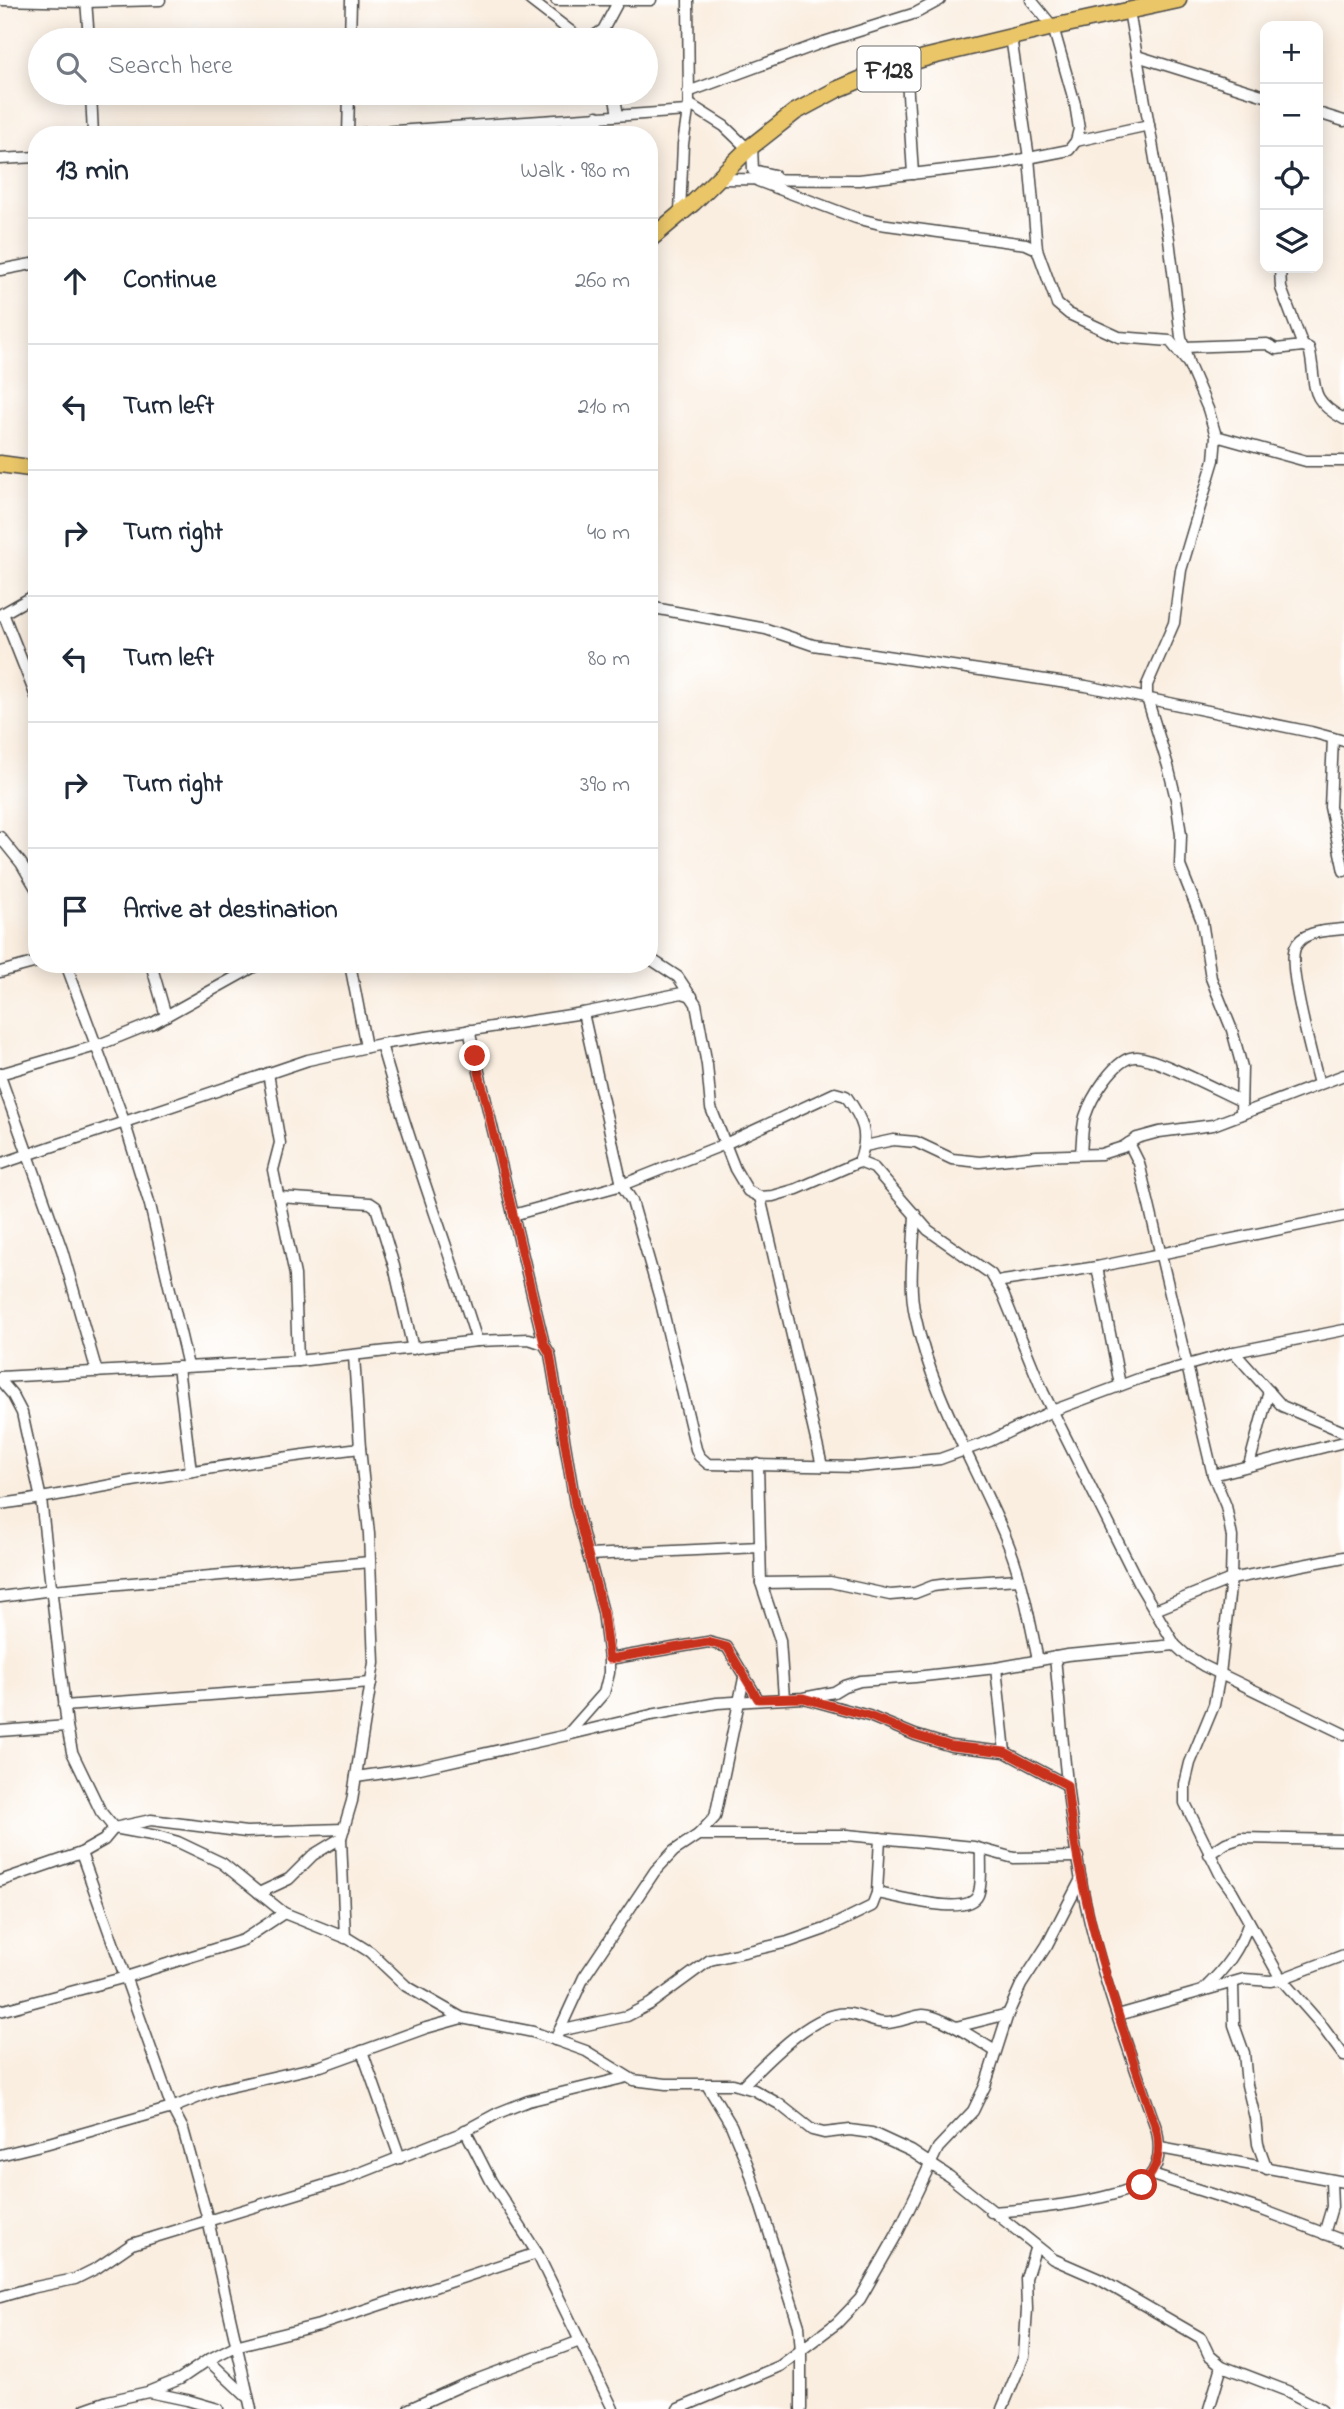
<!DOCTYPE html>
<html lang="en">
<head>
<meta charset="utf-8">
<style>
	:root { --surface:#fff; --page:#f6f6f7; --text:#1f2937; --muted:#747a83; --line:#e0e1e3 }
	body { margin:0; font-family:"Indie Flower",sans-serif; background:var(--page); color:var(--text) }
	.controls { position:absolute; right:21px; top:21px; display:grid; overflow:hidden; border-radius:14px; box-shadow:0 4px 18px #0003 }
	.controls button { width:63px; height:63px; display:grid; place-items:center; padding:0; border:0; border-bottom:2px solid var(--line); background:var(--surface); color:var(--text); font:35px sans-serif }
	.stop { position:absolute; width:21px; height:21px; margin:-16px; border:5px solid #c8321e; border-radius:50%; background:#fff }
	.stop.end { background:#c8321e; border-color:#fff; box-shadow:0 2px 7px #0008 }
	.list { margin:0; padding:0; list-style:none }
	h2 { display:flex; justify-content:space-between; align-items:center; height:91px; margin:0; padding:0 28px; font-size:30px }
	h2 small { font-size:23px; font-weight:400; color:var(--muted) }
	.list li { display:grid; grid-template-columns:46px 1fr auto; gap:21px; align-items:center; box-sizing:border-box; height:126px; padding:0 28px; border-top:2px solid var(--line) }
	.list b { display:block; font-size:26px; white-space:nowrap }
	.list em { font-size:23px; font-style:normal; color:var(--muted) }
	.icon { flex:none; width:38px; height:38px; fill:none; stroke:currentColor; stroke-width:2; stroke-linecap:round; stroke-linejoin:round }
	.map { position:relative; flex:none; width:1344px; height:2409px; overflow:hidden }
	.search { position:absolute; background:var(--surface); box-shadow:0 4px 18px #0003; left:28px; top:28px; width:630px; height:77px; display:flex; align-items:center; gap:18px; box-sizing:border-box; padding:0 24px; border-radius:38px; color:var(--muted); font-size:26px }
	.panel { position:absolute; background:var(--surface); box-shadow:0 4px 18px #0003; left:28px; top:126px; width:630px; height:847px; border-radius:28px }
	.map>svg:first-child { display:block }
</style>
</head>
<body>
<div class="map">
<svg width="1344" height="2409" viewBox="0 0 1344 2409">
	<rect width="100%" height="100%" fill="#fff"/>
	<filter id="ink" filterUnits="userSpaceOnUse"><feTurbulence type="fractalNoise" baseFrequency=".0143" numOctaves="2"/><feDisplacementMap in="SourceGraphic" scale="14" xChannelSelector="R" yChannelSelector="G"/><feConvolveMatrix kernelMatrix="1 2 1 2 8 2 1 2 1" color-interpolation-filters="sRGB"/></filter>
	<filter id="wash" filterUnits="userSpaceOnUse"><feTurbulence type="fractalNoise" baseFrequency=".00686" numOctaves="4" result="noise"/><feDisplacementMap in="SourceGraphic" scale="28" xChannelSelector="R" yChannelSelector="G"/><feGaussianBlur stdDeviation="1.57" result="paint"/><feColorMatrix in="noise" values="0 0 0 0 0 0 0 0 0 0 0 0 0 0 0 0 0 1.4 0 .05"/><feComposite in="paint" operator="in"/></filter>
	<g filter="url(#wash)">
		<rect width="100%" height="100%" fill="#faeee0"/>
	</g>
	<g filter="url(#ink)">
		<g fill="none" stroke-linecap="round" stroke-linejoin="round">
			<g stroke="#4a4846" stroke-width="13">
				<g id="minor">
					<path d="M0,0L86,2L160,0"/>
					<path d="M86,0L89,40"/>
					<path d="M530,0L582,40"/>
					<path d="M556,0H651"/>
					<path d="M1129,11L1169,239L1181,337L1189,365L1208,409L1216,436L1214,460L1181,570L1174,623L1147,685V698L1168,766L1176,799L1181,835L1180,866L1202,921L1211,978L1232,1030L1242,1067L1241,1113"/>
					<path d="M1011,37L1029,158L1037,249"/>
					<path d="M350,40L351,0"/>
					<path d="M588,40L603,30L618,2"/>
					<path d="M1137,56L1265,96"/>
					<path d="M906,63L913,174"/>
					<path d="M688,92L824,42L916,13L940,0"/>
					<path d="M91,93L93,135"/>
					<path d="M614,93L618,115"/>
					<path d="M689,104L724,126L748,149"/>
					<path d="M1318,113L1344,121"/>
					<path d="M597,116L599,135"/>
					<path d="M338,135L687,111"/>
					<path d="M348,135L349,93"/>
					<path d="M1076,141L1149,125"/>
					<path d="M752,146L753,170L774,175"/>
					<path d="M0,159L37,157"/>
					<path d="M716,179L859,180L998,164L1069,150L1076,141L1079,129L1075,104L1053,27L1031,0"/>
					<path d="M758,181L856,218L880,224L1026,244L1037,249L1057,304L1069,314L1119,337L1170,341L1187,362"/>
					<path d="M680,213L683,144L689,104L688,0"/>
					<path d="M1280,268L1281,288L1303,346L1309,348C1318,384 1305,398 1344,419"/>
					<path d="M0,270L37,263"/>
					<path d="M1184,347L1267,344L1276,349L1303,346"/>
					<path d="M1216,436L1306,461H1344"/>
					<path d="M649,607L766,629L813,645L1086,686L1311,732L1344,741"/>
					<path d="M3,613L37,699"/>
					<path d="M0,615L37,594"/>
					<path d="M1333,738L1330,807L1344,871"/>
					<path d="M0,837L21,863L37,890"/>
					<path d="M649,958L678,977L696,1004L707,1065L711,1108L735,1169L748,1191L760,1197L773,1196L797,1189L859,1162L874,1168L928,1230L991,1274L1003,1294L1043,1392L1138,1582L1175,1645L1186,1655L1204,1666L1344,1734"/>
					<path d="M66,964L124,1121L150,1205L188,1366"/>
					<path d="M151,964L166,1016"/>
					<path d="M350,964L366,1047"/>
					<path d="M0,972L37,962"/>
					<path d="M583,1013L622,1185L632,1201L660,1299L696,1449L699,1456L708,1464L860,1467L940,1459L990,1441L1052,1411L1141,1378L1234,1352L1344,1330"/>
					<path d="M381,1044C409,1144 446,1241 477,1341"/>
					<path d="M268,1073L280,1143L273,1170L295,1275L298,1361"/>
					<path d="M0,1074L96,1046L153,1023L259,964"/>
					<path d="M0,1076L62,1250L97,1372"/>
					<path d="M1319,1084C1313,1060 1287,967 1295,948C1302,930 1328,931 1344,929"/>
					<path d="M1129,1143L1139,1163L1213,1475L1226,1506L1232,1537L1231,1579L1220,1674L1214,1705L1190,1763L1185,1784V1803L1220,1874L1232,1891L1281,1979L1318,2021L1344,2056"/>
					<path d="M865,1146L893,1140L916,1142L952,1159L980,1162L1037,1156L1101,1154L1123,1147L1137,1138L1159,1132L1213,1125L1344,1075"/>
					<path d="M1081,1154C1082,1142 1082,1128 1085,1117C1091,1098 1115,1057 1136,1057C1153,1056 1221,1092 1241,1101"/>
					<path d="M0,1164L308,1060L381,1044L583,1013L682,993L692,996"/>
					<path d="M279,1197L370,1203L376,1207L394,1266L413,1349"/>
					<path d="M760,1197L822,1466"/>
					<path d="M915,1214C914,1246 908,1283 915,1315C931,1393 974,1463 1005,1536C1022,1576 1029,1618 1038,1660"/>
					<path d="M513,1215L622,1185L725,1144L835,1093L846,1096C863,1120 870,1134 859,1162"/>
					<path d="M1097,1267L1120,1385"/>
					<path d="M996,1282L1097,1267L1344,1216"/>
					<path d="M1234,1352L1282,1406L1344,1432"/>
					<path d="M178,1367L191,1471"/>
					<path d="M0,1377L298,1361L477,1341L529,1339L544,1344"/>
					<path d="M0,1380L12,1394L22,1413L41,1499L67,1726L72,1752L101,1812L114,1828L157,1836L178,1842L222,1863L284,1913L349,1939L370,1952L406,1986L462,2018L533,2032L586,2051L633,2080L666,2084H733L754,2090L779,2104L812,2130L824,2133L850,2130L872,2133L911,2151L950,2177L1053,2259L1099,2279L1201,2338L1209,2355L1222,2366L1287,2391L1321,2409"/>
					<path d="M758,1464L761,1583L780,1640L784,1698"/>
					<path d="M1249,1465L1269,1391"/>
					<path d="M1213,1475L1344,1442"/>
					<path d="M0,1504C44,1499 88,1489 132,1481C208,1468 284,1457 360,1448"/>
					<path d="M588,1555L760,1547"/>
					<path d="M761,1583L830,1582L890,1595L915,1593L933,1586L956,1583L1019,1579"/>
					<path d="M0,1597L52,1590L370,1562"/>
					<path d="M1155,1610L1231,1579L1344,1557"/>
					<path d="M609,1659L708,1642L727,1647L758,1699"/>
					<path d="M996,1668L1005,1752"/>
					<path d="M807,1699L869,1716L915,1735L951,1746L1005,1752L1067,1785"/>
					<path d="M64,1706L371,1683"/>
					<path d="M0,1731L67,1726"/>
					<path d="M567,1735L651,1715L717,1703L803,1698L834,1692L844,1686L860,1681L915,1677L996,1668L1067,1655L1175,1645"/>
					<path d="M356,1777L420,1768L567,1735L604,1693L609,1673V1659L603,1612L575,1504L550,1354L544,1344L469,1030"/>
					<path d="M698,1835H847L974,1847L1014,1858L1078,1857"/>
					<path d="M81,1853L172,2108L183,2129L208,2220L251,2409"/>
					<path d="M1209,1854L1226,1843L1241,1838L1344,1840"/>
					<path d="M0,1881L81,1853L104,1840L114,1828L151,1820L246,1832L344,1829"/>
					<path d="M259,1893L289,1879L313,1855L341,1838"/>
					<path d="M877,1893C897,1896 968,1918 978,1895C983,1883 980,1863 981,1850"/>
					<path d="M345,1938L341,1838L352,1801L374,1663L369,1534L360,1448L354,1356"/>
					<path d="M1233,1983L1234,2025L1244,2053L1247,2085L1255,2118L1258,2144L1267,2169"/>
					<path d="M1204,1989C1225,1969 1240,1949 1249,1922"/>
					<path d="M0,2011L126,1977L243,1940L284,1913"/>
					<path d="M1118,2015L1244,1979L1271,1981L1281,1979L1344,1955"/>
					<path d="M956,2027L1008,2014"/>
					<path d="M559,2031L627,2016L650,2004L710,1960L788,1942L825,1929L872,1906L877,1893L880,1838"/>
					<path d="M555,2040L584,1977L655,1871L674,1851L698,1835L715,1817L744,1678"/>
					<path d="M362,2051L400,2158"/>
					<path d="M707,2085L731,2125L748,2166L799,2326L801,2351V2409"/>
					<path d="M742,2086C765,2063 816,2008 850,2014C863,2016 873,2023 886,2023C899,2023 911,2016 923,2015C941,2015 979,2041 995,2051"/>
					<path d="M1160,2148L1344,2182"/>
					<path d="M0,2155L45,2144L172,2108L216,2090L321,2066L426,2028L462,2018"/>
					<path d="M1152,2175L1265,2211L1344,2241"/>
					<path d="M991,2212C1025,2210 1128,2201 1149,2177C1160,2165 1160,2146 1157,2131C1131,2055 1102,1980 1085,1901C1068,1821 1063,1739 1055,1657"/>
					<path d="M1324,2234L1332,2207L1331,2181"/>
					<path d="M0,2297L31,2288L75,2279L97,2268L132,2244L345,2179L459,2134L498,2113L528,2101L627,2077"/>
					<path d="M580,2341L613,2409"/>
					<path d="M208,2360L246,2396"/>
					<path d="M149,2392L187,2400L218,2409"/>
					<path d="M85,2409L108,2401L148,2392L180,2379L208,2360L235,2346L319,2325L537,2253L491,2181L465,2130"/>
					<path d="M409,2409L465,2384L580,2341L537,2253"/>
					<path d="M678,2409L780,2366L837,2323L860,2299L897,2234L938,2148L973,2111L985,2086L1008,2014L1021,1985L1047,1945L1081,1879"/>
					<path d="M1002,2409L1024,2356L1027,2309L1026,2278L1036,2246"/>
					<path d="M1209,2409L1222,2366"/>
				</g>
			</g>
			<g stroke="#4a4846" stroke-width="19">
				<g id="primary">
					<path d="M649,240L693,203L748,149L795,112L836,90L883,70L928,57L1053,27L1178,0"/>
					<path d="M0,464L37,469"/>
				</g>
			</g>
			<use href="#minor" stroke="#fff" stroke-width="10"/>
			<use href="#primary" stroke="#eac669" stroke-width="16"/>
		</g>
	</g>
	<g fill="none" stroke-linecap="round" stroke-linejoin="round" filter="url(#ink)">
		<path stroke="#c8321e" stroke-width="9" d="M475,1056L544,1343L550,1354L575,1504L603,1612L609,1659L708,1642L727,1647L758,1699L803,1698L869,1716L915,1735L951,1746L1005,1752L1067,1785C1079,1907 1118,2016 1157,2131C1161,2152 1158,2169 1142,2185"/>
	</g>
	<g text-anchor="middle" stroke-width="7" stroke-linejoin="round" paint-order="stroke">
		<rect fill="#fff" stroke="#6b6b6b" stroke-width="2" x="857.5" y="46.5" width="63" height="45" rx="5"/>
		<g font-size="26" font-weight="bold" fill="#2b2b2b">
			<text x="889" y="78">F128</text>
		</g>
	</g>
</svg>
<div class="controls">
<button>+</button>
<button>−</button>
<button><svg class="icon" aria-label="locate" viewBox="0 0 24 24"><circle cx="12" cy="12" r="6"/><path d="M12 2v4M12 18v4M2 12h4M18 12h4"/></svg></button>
<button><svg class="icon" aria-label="layers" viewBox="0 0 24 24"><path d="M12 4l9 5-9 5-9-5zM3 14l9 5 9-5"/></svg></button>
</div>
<div class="stop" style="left:1142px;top:2185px"></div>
<div class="stop end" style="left:475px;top:1056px"></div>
<div class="search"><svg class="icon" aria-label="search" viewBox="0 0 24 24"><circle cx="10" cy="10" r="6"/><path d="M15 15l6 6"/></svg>Search here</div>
<section class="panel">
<h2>13 min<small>Walk · 980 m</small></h2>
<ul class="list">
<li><svg class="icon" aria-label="ahead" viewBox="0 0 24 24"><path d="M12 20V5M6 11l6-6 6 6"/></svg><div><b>Continue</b></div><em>260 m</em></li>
<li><svg class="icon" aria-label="left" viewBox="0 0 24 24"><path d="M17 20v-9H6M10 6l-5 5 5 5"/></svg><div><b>Turn left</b></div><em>210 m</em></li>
<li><svg class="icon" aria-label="right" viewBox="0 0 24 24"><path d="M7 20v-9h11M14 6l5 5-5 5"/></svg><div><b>Turn right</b></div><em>40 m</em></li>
<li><svg class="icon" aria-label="left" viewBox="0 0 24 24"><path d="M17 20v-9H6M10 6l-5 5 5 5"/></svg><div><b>Turn left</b></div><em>80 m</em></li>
<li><svg class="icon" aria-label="right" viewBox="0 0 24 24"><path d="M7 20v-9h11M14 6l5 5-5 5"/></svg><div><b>Turn right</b></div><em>390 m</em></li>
<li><svg class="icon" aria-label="arrive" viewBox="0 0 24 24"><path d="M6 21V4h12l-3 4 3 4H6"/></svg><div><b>Arrive at destination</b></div></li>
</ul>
</section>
</div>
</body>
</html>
